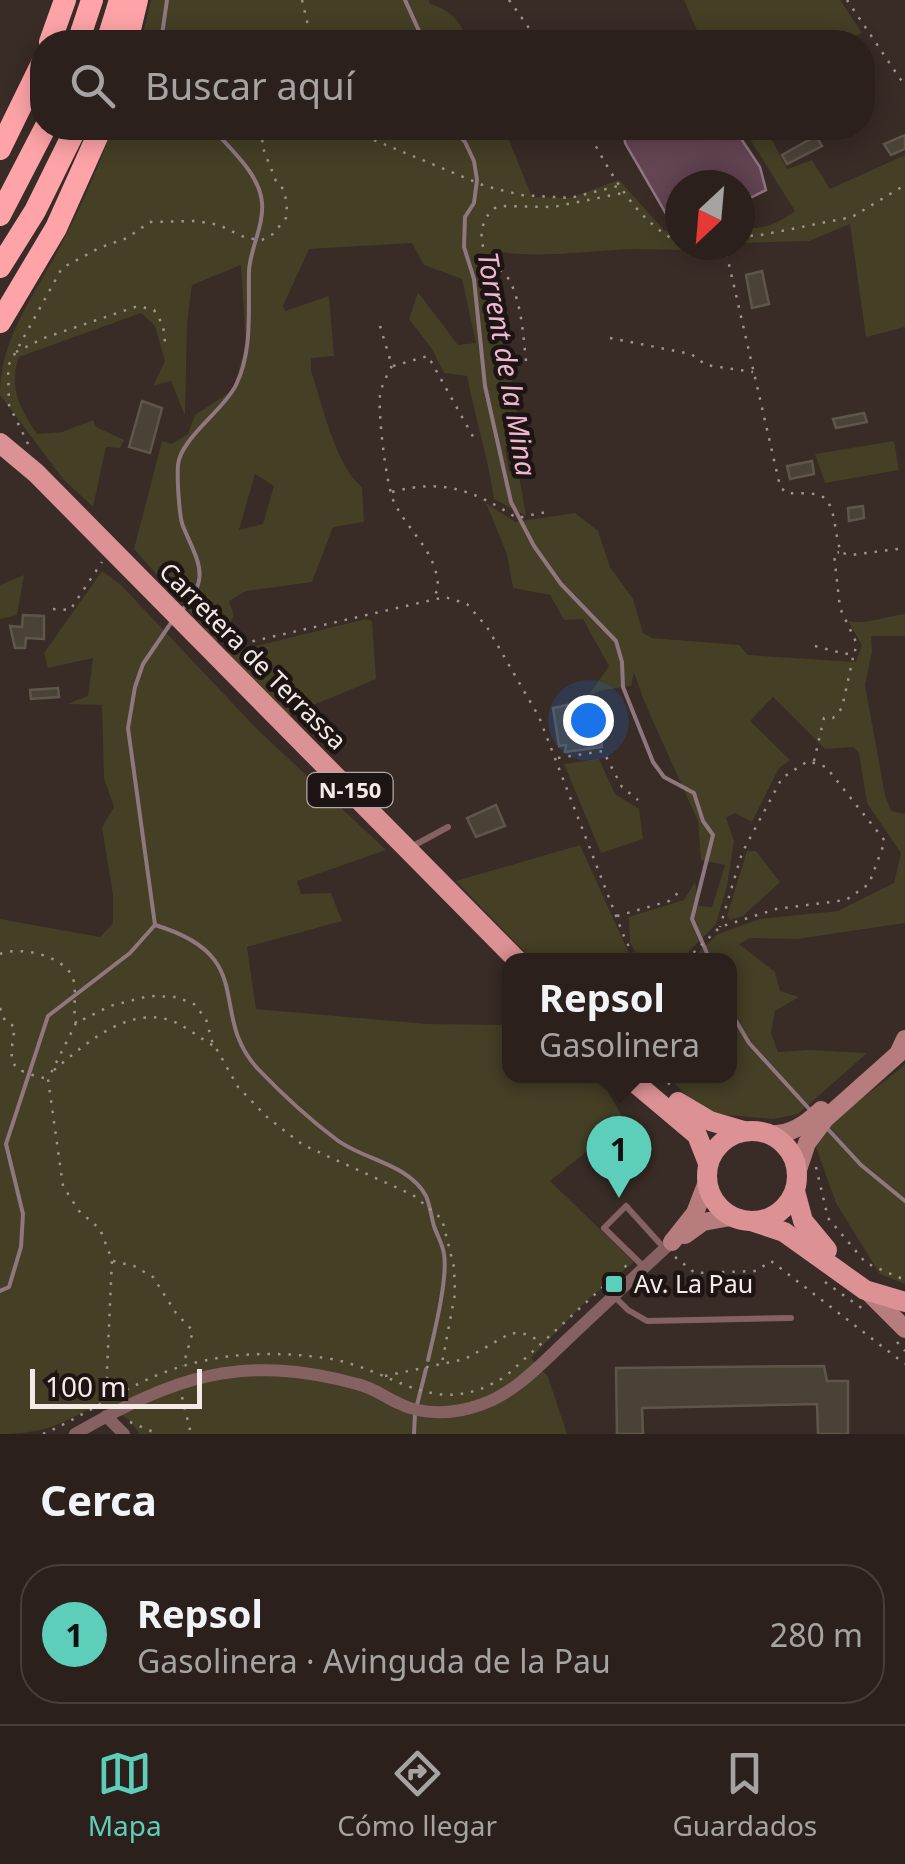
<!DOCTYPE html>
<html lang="es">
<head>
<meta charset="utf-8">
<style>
	:root { --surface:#2b201c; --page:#372d29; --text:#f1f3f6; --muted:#a6a3a3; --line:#473e3b; --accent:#5cceba }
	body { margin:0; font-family:"Noto Sans",sans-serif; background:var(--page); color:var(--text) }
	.compass { position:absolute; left:665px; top:170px; width:90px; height:90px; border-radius:50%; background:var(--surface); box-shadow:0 5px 25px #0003; rotate:206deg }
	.scale { position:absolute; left:30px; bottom:25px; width:172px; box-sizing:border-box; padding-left:10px; border:5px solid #f4ebe7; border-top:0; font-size:28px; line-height:35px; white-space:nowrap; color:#f4ebe7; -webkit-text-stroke:8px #1c1513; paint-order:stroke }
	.you { position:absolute; left:588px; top:720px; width:35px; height:35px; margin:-25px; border:8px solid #fff; border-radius:50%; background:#1a73e8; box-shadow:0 0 0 15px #1a73e833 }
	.badge { display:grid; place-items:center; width:65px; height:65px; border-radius:50%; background:var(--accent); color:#111; font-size:32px; font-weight:700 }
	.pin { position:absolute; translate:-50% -82px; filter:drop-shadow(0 2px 5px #0008) }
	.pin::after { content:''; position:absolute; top:52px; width:35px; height:30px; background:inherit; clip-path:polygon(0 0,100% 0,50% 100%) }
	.popup { position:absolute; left:502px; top:953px; width:235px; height:130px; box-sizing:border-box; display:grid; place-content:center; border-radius:20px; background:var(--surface); filter:drop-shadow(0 2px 8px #0005); font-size:32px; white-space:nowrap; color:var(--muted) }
	.popup b { font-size:38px; color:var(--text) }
	.popup::after { content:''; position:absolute; left:50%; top:100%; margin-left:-20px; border:20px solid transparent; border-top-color:var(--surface) }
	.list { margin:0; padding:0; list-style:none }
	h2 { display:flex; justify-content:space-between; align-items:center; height:130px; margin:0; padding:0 40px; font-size:42px }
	h2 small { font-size:32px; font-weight:400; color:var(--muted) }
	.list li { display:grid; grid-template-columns:65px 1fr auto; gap:30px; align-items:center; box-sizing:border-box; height:140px; margin:0 20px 20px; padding:0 20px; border:2px solid var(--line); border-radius:40px }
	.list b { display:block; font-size:38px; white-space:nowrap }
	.list p { margin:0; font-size:32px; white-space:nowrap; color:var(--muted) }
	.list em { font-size:32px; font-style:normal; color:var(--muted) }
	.icon { flex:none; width:55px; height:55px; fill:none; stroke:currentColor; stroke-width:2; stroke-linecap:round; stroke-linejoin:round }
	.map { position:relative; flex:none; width:905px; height:1434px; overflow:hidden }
	.search { position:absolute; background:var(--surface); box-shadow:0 5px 25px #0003; left:30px; right:30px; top:30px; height:110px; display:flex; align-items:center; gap:25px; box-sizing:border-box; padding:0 35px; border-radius:40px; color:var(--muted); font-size:38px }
	.sheet { height:290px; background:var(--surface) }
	nav { display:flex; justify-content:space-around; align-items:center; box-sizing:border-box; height:140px; border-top:2px solid var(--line); background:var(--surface); font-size:28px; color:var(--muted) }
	nav a { display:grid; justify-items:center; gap:5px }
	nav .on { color:var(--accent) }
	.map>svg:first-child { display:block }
</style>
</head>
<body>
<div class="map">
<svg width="905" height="1434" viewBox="0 0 905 1434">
	<rect width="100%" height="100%" fill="#392b26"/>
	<g fill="#443f25" fill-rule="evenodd">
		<path d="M151,0H429L430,4C452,10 460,22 469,42H141Z"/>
		<path d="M684,0H840L862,33L841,42H702Z"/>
		<path d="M112,128H504L532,197L570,198L619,180L664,230L680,234V245H726C695,253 665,249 633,249C586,251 539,259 493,251L488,269L506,325L509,358L517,370L508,391L526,434L524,441L505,446L509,471L519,475L526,516L494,499C488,457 475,418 467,376L444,373L432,349L409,319L418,292L458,345L476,343L462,279L424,265L412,243L309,249L283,306L285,311L329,296L334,356L311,358V371C322,403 336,467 362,487L364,522L333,527L312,582L246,591L229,601L234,616L228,625L240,640L216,641L134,549L162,441L172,444L188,434L195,415L233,390L246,344L241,265L192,285L187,324L185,416L171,381L153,386L165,361L155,326L141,313L19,357C8,388 20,408 37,434L62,432L93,420L96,427L124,440L120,448L106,447L93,507L63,479L0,395C0,335 37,293 63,241C82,205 99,166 112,128ZM255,474L274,486L263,524L239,530Z"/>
		<path d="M743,128H766L787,169L812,160L830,189L905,155V327L866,337L850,224L809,241L740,243V227C762,231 777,224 795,211Z"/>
		<path d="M894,441L899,470L825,483L815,454Z"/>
		<path d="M486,503L515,522L575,513L598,531L610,567L633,599L643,633L652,638L739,645L748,655L856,662L862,645L848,621C866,625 886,616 905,614V636H871L872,652L865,685L885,795L891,811L905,814V923L797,939L750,938L739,944L775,972L780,991L799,997L775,1011L771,1033L778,1052L809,1050L867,1053L798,1114L773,1119L715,1114L690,1099L667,1076H729V960H690L718,934L760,919L838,911L894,883L901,853L867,803L859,753L853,747L825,749L773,697L750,721L790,760L779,768L752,822L735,813L726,818L734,841L727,886L716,924L681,960H639L630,942L629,917L684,900L695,882L699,906L712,907L725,865L701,860L698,821L644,701L634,672L631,686L602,690L588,696L609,666L583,619L564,620L550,595L513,588L507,554Z"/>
		<path d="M102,571L121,585L258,730L386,850L297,881L301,894L331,893L342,921L247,947L256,1009L428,1024L509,1025V1076H591L608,1092L625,1121L550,1181L634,1262L586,1301L531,1358L548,1377L567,1434H140L128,1419L100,1403C61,1424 45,1434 0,1434V919L100,937L113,923V895L102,827L114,807L104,778L102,705L67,704L88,696L93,658L48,668L44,653Z"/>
		<path d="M24,575L17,615L0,619V585Z"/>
		<path d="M366,619L372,621L376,679L287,716L227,653Z"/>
		<path d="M599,759L615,794L639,809L643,839L601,853L564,764Z"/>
		<path d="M580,845L632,960H532L456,881Z"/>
		<path d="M747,851H756L780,882L743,916L730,920L727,916Z"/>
		<path d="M905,1064V1284L880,1274L836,1203L816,1147C835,1112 876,1091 905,1064Z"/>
	</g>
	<path fill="#644553" stroke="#8f777f" stroke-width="2.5" d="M624,128H734L760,167L766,190L740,203V185H680V228L673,226L625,143Z"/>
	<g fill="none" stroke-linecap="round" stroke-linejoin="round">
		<g stroke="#8f777f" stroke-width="4">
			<path d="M405,0L424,42"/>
			<path d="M161,42L167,0"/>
			<path d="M452,128L465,142L474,161L477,180L474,203L465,217L464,247L474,279L485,386L511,502L534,546L561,584L616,641L622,662L623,687L653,762L664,777L694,793L703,821L713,835L692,919L710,960"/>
			<path d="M183,609C212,576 197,561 183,526C179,517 177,477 178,465C180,439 224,410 236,385C253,351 248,308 249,271C250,249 264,226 262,203C260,174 230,149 212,128"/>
			<path d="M173,620L143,664L135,687L128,728L155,925C261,957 206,1013 258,1069C282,1094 309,1119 337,1140C364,1160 409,1164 426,1196C430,1205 431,1216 434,1226C437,1235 443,1245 444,1254C448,1279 434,1334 428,1360"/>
			<path d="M729,1009L749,1043L812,1112"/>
			<path d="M825,1126L861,1165L905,1201"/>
			<path d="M0,1291L9,1287L21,1247L23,1214L6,1144L48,1016L130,953L154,926"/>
			<path d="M417,1405L426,1369"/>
			<path d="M414,1434L415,1414"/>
		</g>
	</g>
	<g fill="#4b4237" stroke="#5f564a" stroke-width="2.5">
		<path d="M905,135V149L891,155L884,144Z"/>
		<path d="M816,136L822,146L787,164L782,155Z"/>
		<path d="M762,271L769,304L752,308L746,275Z"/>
		<path d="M142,401L162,408L150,453L129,447Z"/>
		<path d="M864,413L867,422L836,428L833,419Z"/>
		<path d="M812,461L814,474L790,479L787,466Z"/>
		<path d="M863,506L864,518L849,521L848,508Z"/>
		<path d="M23,615L44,616V639L26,638L25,648H15L10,626L22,627Z"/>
		<path d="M58,688L59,697L31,699L30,690Z"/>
		<path d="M596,699L604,715L598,718L602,747L565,752L566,745L559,746L553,708Z"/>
		<path d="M496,805L505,826L476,837L467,818Z"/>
		<path d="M824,1366L827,1381H848V1434H818L817,1404L642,1408L643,1434H617L616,1368Z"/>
	</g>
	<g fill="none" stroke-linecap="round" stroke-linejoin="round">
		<g stroke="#a09490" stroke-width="2.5" stroke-dasharray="2.5 8" stroke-linecap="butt">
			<path d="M302,0L312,42"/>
			<path d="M509,0L539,42"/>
			<path d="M847,0L905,86"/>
			<path d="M345,128L485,186L521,195L570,198L618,186"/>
			<path d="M586,128C610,172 634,220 680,243"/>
			<path d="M740,235L756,236L852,217L905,185"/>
			<path d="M721,245L728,260L780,486L786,493C797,494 809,492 819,495C838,501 833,538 842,553L851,555L905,548"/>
			<path d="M380,326L392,366C387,375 382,384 380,395C378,414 386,485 394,502C409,533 439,553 438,590L431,599"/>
			<path d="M610,338L691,354L706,365L753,372"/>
			<path d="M16,352L44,338L138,306L154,310L163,325L165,342"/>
			<path d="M526,361C523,334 522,308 511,283C505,271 491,265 486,254C477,237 482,215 498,206L553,207L623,193"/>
			<path d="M393,366L428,356L476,442"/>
			<path d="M28,444L9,405L8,366L62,268L99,248L127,238L150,222L197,221L219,225L246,238L262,240L273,234L286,218L287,205L284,190L276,181L261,143L271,128"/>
			<path d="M392,492C444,478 474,491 517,518L551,511"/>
			<path d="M53,609L70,610L102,562"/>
			<path d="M232,646L445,597L467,604L487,627L539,717L625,939L636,960"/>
			<path d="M815,646L845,654L855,652L856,642L840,608L834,554L839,552"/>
			<path d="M558,758L603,751L622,787L638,800"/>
			<path d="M814,761L824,718H833L842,708L854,653"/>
			<path d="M617,916L669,901L681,890"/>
			<path d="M0,954C19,946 62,955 72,976C78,989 72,1008 76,1023"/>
			<path d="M686,960L720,927L776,909L846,900L869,884L885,841L826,767L808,761L782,778L742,853L720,927"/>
			<path d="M0,1008L5,1021L15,1027C8,1066 9,1070 48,1079"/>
			<path d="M54,1070C83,1046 123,1009 166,1019C183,1023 199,1038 214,1046"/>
			<path d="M660,1076L674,1088"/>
			<path d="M816,1167L828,1218L866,1263L905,1280"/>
			<path d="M675,1257L695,1273L756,1271L771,1261L905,1364"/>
			<path d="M113,1261L134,1266L153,1277L176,1313L193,1331L183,1366"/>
			<path d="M825,1282L863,1309"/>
			<path d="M897,1342L905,1351"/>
			<path d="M385,1376L465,1359L511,1333L525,1334L541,1341"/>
			<path d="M182,1397L191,1434"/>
			<path d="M113,1399L107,1385V1370L112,1260L100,1229L79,1211L63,1186L48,1079L76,1023L110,1006L149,996L176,997L194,1004L206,1019L212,1041L238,1087L268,1118L303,1145L413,1195L442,1219L454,1267L455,1294L442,1363"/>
			<path d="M130,1422L158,1434"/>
			<path d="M43,1434C76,1420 106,1399 138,1384C197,1354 260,1349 325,1358C396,1368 432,1423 506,1376L628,1264"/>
		</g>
		<g stroke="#866162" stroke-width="6">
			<path d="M413,846L448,827"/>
			<path d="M644,1267L604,1228L626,1206L664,1248"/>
			<path d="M615,1297L628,1310L647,1321L791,1318"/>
		</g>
		<g stroke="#866162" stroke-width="12">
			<path d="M106,1416L124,1434"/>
			<path d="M75,1434C176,1376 241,1353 357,1384C372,1387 385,1397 398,1403C423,1416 455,1414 480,1405C516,1393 544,1361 571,1336C604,1305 638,1273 672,1242"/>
		</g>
		<g stroke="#b77c7e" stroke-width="18">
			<path d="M768,1134C790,1136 806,1124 821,1110"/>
			<path d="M797,1173L807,1143L825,1119L898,1054L905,1039"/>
			<path d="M685,1235L703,1222L731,1217"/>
			<path d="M672,1242L695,1213L707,1182"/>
			<path d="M866,1290L905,1329"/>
		</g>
		<g stroke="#dc9194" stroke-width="20">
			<path d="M0,443L36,473L517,960"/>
			<path d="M627,1076L697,1135L708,1163"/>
			<path d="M678,1102L710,1121L744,1131"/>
			<circle cx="752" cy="1176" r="45"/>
			<path d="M795,1191L803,1221L827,1250"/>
			<path d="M754,1222L784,1232L865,1290L905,1302"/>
		</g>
		<g stroke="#fea4a8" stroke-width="22">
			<path d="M50,42L65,0"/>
			<path d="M78,42L92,0"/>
			<path d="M107,42L120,0"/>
			<path d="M127,42L137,0"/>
			<path d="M0,149L42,63"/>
			<path d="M0,215L45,128"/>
			<path d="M0,267L35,211L76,128"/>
			<path d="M0,322L56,228L101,128"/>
		</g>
	</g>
	<rect fill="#5cceba" stroke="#1c1513" stroke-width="4" x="604" y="1274" width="20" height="20" rx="5"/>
	<g text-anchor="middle" stroke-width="9" stroke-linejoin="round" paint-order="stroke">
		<rect fill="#1c1513" stroke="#b3aba7" stroke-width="2.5" x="307.5" y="773" width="85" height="34" rx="8"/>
		<g font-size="22" font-weight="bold" fill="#f4ebe7">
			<text x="350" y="798">N-150</text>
		</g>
		<g font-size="25" fill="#f4ebe7" stroke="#1c1513">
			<text transform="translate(253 656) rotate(45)" y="9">Carretera de Terrassa</text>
		</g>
		<g font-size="25" fill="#f4ebe7" stroke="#1c1513" text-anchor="start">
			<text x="634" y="1293">Av. La Pau</text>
		</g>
		<g font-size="28" font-style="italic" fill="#f2b6d2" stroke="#1c1513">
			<text transform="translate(507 364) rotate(80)" y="10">Torrent de la Mina</text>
		</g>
	</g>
</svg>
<svg class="compass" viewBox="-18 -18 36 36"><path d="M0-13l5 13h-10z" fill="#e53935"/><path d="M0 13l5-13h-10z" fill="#a6a3a3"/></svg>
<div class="scale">100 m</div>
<div class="you"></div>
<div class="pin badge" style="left:619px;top:1198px">1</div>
<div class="popup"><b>Repsol</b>Gasolinera</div>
<div class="search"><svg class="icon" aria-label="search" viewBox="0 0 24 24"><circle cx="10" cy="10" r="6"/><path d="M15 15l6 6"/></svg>Buscar aquí</div>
</div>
<section class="sheet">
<h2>Cerca<small></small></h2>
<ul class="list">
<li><span class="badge">1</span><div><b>Repsol</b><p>Gasolinera · Avinguda de la Pau</p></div><em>280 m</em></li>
</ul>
</section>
<nav>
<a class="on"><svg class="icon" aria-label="map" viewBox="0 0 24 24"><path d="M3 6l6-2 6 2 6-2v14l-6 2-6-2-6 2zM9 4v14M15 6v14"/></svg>Mapa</a>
<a><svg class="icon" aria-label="directions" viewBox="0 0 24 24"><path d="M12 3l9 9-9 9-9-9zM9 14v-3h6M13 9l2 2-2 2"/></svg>Cómo llegar</a>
<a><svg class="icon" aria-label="saved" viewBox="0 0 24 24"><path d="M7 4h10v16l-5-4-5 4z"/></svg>Guardados</a>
</nav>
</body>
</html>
